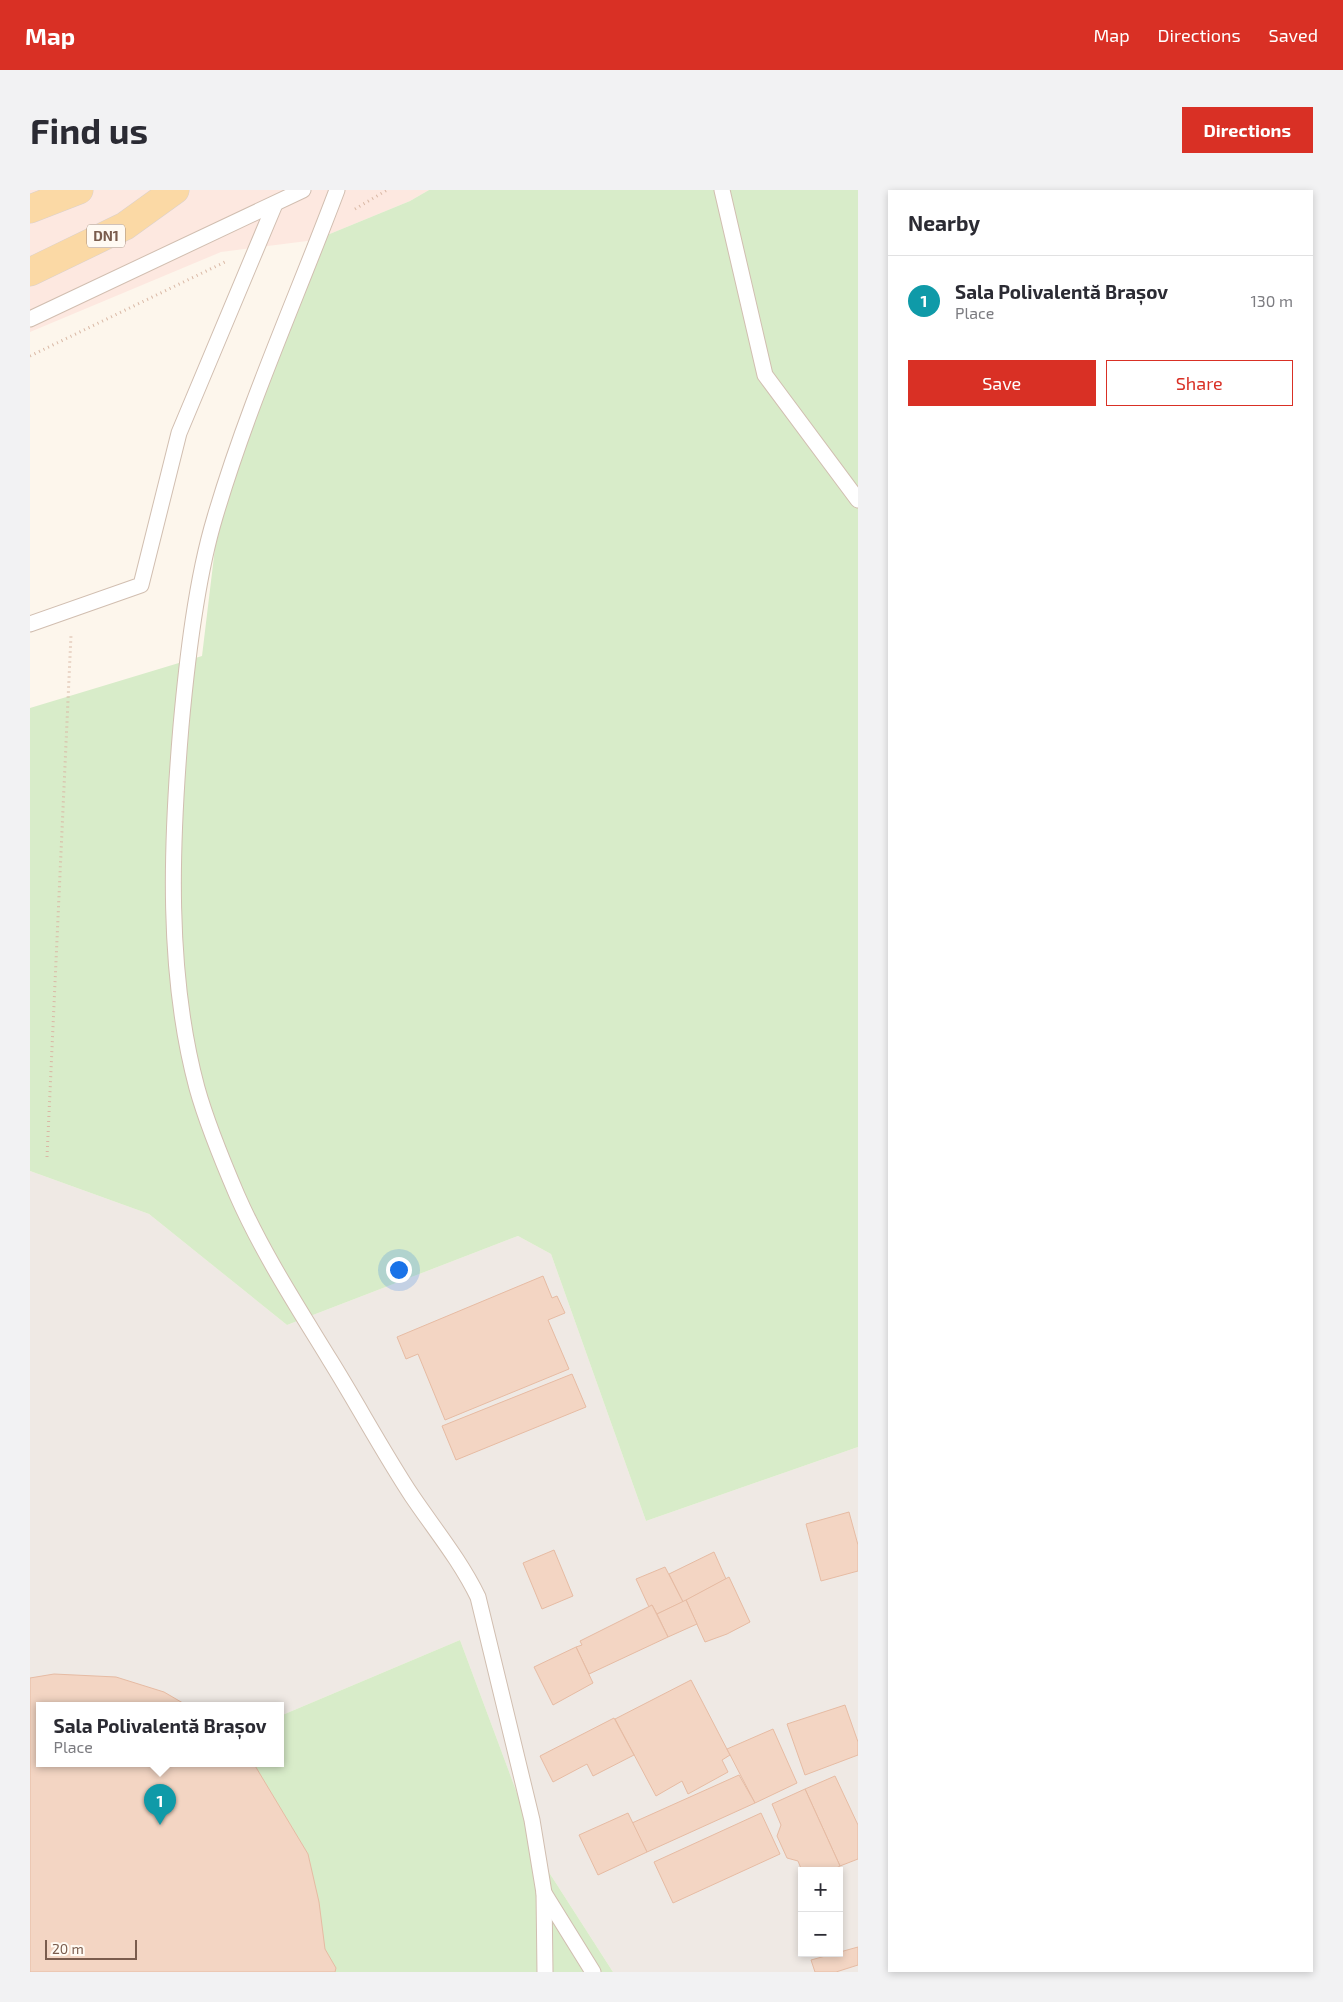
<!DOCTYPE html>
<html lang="en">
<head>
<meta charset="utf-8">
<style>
	:root { --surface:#fff; --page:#f2f2f3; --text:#2b2b33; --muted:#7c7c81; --line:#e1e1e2; --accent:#d93025 }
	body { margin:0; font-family:"Exo 2",sans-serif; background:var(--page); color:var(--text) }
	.controls { position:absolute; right:15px; bottom:15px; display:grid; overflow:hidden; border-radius:0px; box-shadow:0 2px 8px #0003 }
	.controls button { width:45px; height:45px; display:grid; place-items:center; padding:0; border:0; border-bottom:1px solid var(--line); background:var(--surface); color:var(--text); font:25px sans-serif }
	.scale { position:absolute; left:15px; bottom:12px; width:92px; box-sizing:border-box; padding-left:5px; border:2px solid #7a5c4d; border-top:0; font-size:14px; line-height:18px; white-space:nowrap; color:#7a5c4d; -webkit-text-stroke:4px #fffaf3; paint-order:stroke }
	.you { position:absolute; left:368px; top:1079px; width:18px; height:18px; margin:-12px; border:4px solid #fff; border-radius:50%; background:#1a73e8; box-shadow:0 0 0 8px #1a73e833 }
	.badge { display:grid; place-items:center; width:32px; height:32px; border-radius:50%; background:var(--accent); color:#fff; font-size:16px; font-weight:700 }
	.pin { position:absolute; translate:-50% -41px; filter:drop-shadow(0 1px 2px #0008) }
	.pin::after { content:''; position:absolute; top:26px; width:18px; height:15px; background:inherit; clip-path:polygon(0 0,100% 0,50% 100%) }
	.popup { position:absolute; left:6px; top:1512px; width:248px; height:65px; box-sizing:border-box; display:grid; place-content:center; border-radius:0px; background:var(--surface); filter:drop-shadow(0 1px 4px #0005); font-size:16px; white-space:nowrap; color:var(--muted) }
	.popup b { font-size:19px; color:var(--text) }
	.popup::after { content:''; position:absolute; left:50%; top:100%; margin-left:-10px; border:10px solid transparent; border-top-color:var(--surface) }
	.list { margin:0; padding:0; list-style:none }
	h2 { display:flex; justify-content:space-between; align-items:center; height:65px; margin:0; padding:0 20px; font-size:21px }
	h2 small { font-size:16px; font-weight:400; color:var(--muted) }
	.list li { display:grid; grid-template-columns:32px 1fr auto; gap:15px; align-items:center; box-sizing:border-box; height:90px; padding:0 20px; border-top:1px solid var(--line) }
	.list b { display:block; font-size:19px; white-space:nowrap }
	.list p { margin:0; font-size:16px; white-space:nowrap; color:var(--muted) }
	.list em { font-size:16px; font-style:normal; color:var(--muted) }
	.actions { display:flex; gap:10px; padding:15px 20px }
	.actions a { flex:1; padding:11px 0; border:1px solid var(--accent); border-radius:0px; text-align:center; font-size:18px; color:var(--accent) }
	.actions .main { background:var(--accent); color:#fff }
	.map { position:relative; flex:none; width:828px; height:1782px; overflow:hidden; border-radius:0px }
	header { display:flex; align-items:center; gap:30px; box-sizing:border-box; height:70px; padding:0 25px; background:var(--accent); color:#fff }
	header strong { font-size:24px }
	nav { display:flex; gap:28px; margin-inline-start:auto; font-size:18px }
	.intro { display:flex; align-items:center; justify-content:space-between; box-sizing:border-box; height:120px; padding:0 30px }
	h1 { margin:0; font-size:35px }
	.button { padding:12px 22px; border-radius:0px; background:var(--accent); color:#fff; font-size:18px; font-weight:700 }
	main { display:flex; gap:30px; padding:0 30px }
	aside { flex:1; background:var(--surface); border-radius:0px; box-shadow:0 2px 8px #0003 }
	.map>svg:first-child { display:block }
</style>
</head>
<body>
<header>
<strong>Map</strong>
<nav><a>Map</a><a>Directions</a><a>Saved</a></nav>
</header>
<div class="intro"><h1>Find us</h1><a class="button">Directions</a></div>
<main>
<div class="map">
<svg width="828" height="1782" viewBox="0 0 828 1782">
	<rect width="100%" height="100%" fill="#fdf6ec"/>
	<path fill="#fde8e0" d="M0,0H399L380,11L285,50L191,62L0,142Z"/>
	<path fill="#efe9e4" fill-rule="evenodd" d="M0,981L119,1024L257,1135L488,1046L521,1064L616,1331L828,1257V1782H583L513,1673L430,1450L250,1526V1516H10V1574H137L0,1632ZM772,1681H809V1763H772Z"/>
	<g fill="#d8ecc9">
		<path d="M399,0H828V1257L616,1331L521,1064L488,1046L257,1135L119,1024L0,981V518L172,466L188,333L285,50L380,11Z"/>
		<path d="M430,1450L513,1673L583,1782H0V1632L137,1574H250V1526Z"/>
	</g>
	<g fill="#f3d5c3" stroke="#e6bba3">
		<path d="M513,1086L522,1108L527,1106L535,1123L518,1130L539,1179L415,1230L388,1164L376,1169L367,1147Z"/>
		<path d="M542,1184L556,1217L426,1270L412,1236Z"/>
		<path d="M819,1322L828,1355V1381L791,1391L776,1334Z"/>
		<path d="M524,1360L543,1406L512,1419L493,1373Z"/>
		<path d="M684,1362L696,1389L653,1412L639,1384Z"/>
		<path d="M635,1377L653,1412L627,1424L622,1415L619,1417L606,1389Z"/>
		<path d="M699,1387L720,1432L697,1444L675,1452L656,1410Z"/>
		<path d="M656,1410L667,1434L638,1447L627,1424Z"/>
		<path d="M622,1415L638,1447L559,1484L546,1457L552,1455L550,1451Z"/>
		<path d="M546,1457L563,1493L523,1515L504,1477Z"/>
		<path d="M24,1484L86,1487L134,1502L158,1516H10V1574H224L278,1664L289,1712L295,1759L306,1778L305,1782H0V1488Z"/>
		<path d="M661,1490L700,1565L692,1570L698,1582L658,1604L652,1591L626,1606L585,1529Z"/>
		<path d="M815,1515L828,1552V1565L775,1585L757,1534Z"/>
		<path d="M584,1528L604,1565L563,1586L557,1574L523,1592L510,1566Z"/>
		<path d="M743,1539L767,1593L725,1613L697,1559Z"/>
		<path d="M709,1585L725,1613L617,1662L602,1633Z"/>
		<path d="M805,1586L828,1635V1669L810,1676L775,1599Z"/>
		<path d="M775,1599L810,1676L801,1681H772L768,1671L757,1668L747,1646L751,1635L742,1614Z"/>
		<path d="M598,1623L617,1662L568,1685L549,1645Z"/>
		<path d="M731,1623L750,1664L643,1713L624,1672Z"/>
		<path d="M828,1757V1775L806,1782H785L781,1770Z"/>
	</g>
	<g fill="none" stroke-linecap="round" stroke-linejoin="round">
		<g stroke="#d1beb0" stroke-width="17">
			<g id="lane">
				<path d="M307,0C266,109 218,215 185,327C166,390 157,470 151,536C141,654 136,783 167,898C177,934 192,970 207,1005C232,1062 267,1116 300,1170C328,1215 353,1262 382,1306C405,1340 430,1370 448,1407L502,1630L514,1703L515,1782"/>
				<path d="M692,0L735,185L828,310"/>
				<path d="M0,129L273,0"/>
				<path d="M0,434L111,395L149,243L245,14"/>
				<path d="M514,1703L563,1782"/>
			</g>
		</g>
		<g stroke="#dad1cd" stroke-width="29">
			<g id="primary">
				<path d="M0,19L49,0"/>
				<path d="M0,82L95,36L145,0"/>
			</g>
		</g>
		<g stroke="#d9b8a5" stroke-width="3" stroke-dasharray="1 4" stroke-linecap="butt">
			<path d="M325,19L357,0"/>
			<path d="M0,166L195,72"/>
			<path d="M17,967L41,445"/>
		</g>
		<use href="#lane" stroke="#fff" stroke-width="15"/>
		<use href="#primary" stroke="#fbd9a5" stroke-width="28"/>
	</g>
	<g text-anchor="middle" stroke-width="4" stroke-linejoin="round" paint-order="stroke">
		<rect fill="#fffaf3" stroke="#a28b7f" stroke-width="1" x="57" y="34.5" width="38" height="23" rx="4"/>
		<g font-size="14" font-weight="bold" fill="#7a5c4d">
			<text x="76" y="51">DN1</text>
		</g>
	</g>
</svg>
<div class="controls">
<button>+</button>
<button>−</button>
</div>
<div class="scale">20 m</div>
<div class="you"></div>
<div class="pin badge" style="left:130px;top:1635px;background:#0f9aa8">1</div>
<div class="popup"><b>Sala Polivalentă Brașov</b>Place</div>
</div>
<aside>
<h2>Nearby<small></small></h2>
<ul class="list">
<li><span class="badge" style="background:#0f9aa8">1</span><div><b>Sala Polivalentă Brașov</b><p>Place</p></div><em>130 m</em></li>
</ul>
<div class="actions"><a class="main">Save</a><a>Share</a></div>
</aside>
</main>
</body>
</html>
